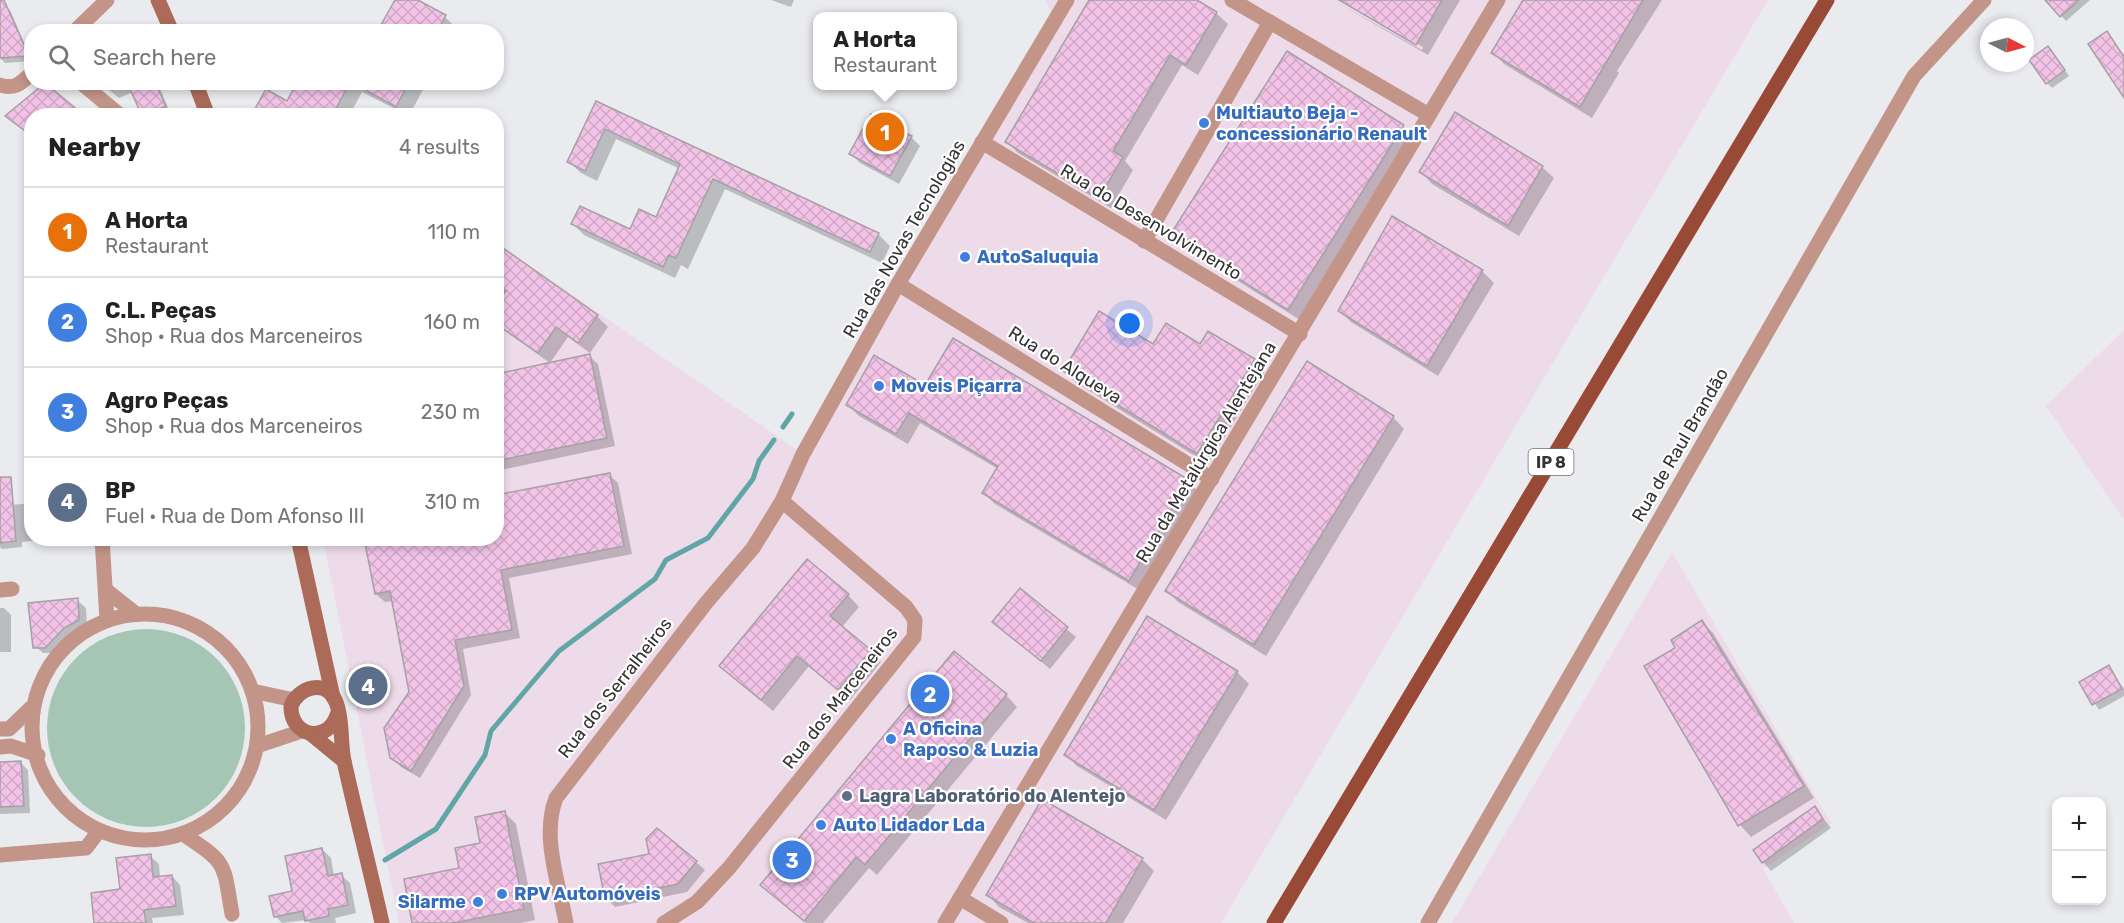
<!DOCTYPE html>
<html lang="en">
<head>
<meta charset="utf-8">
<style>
	:root { --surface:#fff; --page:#f6f6f6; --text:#222; --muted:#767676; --line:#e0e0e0; --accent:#d93025 }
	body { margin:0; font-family:Rubik,sans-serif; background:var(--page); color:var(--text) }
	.controls { position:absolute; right:18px; bottom:18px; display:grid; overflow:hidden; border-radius:12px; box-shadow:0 3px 9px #0003 }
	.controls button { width:54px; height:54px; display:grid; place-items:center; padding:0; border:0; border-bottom:2px solid var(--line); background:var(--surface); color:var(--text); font:30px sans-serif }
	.compass { position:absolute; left:1980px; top:18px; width:54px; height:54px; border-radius:50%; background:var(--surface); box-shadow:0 3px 9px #0003; rotate:96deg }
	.you { position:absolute; left:1130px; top:324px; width:21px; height:21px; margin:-15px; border:4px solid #fff; border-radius:50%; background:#1a73e8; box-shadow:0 0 0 9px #1a73e833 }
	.badge { display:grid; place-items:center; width:39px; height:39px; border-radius:50%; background:var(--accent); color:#fff; font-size:20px; font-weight:700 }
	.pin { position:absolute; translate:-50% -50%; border:3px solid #fff; box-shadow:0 2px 6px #0006 }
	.popup { position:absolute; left:813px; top:12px; width:144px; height:78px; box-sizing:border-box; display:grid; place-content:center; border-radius:12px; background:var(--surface); filter:drop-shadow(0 2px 4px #0005); font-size:20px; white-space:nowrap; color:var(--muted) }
	.popup b { font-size:22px; color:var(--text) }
	.popup::after { content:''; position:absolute; left:50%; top:100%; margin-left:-12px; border:12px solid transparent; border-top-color:var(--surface) }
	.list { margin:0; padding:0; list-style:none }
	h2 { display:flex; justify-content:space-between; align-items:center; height:78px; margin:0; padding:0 24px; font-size:26px }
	h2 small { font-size:20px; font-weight:400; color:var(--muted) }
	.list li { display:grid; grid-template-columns:39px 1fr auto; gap:18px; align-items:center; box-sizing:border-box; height:90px; padding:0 24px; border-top:2px solid var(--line) }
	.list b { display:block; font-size:22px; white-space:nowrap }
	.list p { margin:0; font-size:20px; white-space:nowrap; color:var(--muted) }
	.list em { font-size:20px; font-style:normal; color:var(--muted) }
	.icon { flex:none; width:33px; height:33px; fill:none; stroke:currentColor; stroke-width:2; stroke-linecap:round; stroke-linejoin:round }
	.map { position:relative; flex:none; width:2124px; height:923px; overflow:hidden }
	.search { position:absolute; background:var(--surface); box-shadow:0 3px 9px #0003; left:24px; top:24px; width:480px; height:66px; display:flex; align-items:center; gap:15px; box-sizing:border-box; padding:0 21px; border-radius:24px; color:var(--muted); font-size:22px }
	.panel { position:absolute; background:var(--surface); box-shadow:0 3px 9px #0003; left:24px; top:108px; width:480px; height:438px; border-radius:24px }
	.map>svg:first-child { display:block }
</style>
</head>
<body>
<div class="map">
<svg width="2124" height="923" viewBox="0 0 2124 923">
	<defs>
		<pattern id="building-cross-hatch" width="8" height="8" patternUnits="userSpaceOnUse" patternTransform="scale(1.5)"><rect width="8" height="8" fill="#f2c3e7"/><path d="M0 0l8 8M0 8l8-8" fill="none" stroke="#d0a8c7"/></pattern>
	</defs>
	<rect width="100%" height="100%" fill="#eaebef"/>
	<g fill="#eedbea">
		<path d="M1045,0H1768L1221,923H399L323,539L496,538L497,243L803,454L1055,19Z"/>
		<path d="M2124,330V520L2046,406Z"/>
		<path d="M1672,552L1831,823L1763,869L1794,923H1452Z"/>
	</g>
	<circle fill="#a5c6b4" cx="146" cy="728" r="99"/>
	<g fill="#0003">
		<path d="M396,0H414L445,17L456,28L454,32H379Z"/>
		<path d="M771,0H794L791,7Z"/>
		<path d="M1091,0H1195L1216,13L1228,24L1198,75L1182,65L1125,161L1133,170L1111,208L1018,153L1007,142Z"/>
		<path d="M1333,0L1422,50L1423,47L1342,0H1460L1428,55Z"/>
		<path d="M1525,0H1662L1617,71L1619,73L1592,118L1504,64L1493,52Z"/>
		<path d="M2047,0H2090L2066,21Z"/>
		<path d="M6,6L11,12L32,61L5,63L0,58V9Z"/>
		<path d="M268,26L273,32H255Z"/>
		<path d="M2107,33L2124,55V96Z"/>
		<path d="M2053,54L2069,76L2052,88L2047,83Z"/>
		<path d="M99,82H157L170,112L162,116H144L133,92L119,98Z"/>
		<path d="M299,82H427L409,116L362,92L349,116H257L288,103Z"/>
		<path d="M597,103L878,234L890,246L882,263L725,189L688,269L681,265L675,278L584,235L573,224L631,231L656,219L680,169L616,139L597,181L581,173L569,162Z"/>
		<path d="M1403,126L1415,137L1300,320L1184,247L1172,235Z"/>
		<path d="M911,137L920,146L899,184L860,163L851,154Z"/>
		<path d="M1542,167L1554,178L1519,236L1432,184L1421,172Z"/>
		<path d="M1393,219L1482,271L1494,283L1438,376L1351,322L1340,311Z"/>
		<path d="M496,255L597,316L608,327L590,353L568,337L550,363L496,324L506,294L496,287Z"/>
		<path d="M1201,346L1254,361L1265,371L1208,464L1075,382L1065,371L1153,347Z"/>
		<path d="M589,356L598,364L615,446L496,471V375Z"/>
		<path d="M926,387L1188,481L1199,492L1141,591L995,504L984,493L998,469L920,423L908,444L859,416L848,405Z"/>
		<path d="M1393,417L1404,429L1266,656L1178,602L1167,591Z"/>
		<path d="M609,475L618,483L632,554L509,578L520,638L463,649L471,695L420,778L401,767L392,758L410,692L393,601L385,602L376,594L496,538Z"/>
		<path d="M32,503V538H57L22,542V547L2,549L0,547V506Z"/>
		<path d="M199,538H229L204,543Z"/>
		<path d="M1020,590L1076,637L1050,669L994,622Z"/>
		<path d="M848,595L859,607L842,627L881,662L850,700L809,666L773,711L733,677Z"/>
		<path d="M77,600L86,608L87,628L73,636L56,653H43L34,645Z"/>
		<path d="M0,608H4L11,615V652H0Z"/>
		<path d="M1702,622L1713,633L1814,798L1751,837L1740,825L1646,667L1677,648Z"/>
		<path d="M2109,667L2124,689V696L2099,710L2082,683Z"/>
		<path d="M1237,672L1249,684L1166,820L1077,766L1066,755Z"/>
		<path d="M1006,695L1017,707L877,875L869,868L823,923H806L774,896Z"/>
		<path d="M21,763L28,770L30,813L0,814V764Z"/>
		<path d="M1043,801L1142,859L1154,871L1123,923H1028L999,907L988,895Z"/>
		<path d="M1815,808L1831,828L1771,871L1763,862Z"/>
		<path d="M504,812L516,824L535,920L520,923H414L481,844Z"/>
		<path d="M322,849L331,858L334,876L341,875L350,883L356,913L335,918L336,923H310L307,920L282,923L275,916Z"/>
		<path d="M150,856L159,864L160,877L172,876L180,885L184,915L152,918L153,923H95Z"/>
		<path d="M696,862L705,870L687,892L615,907L606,898Z"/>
	</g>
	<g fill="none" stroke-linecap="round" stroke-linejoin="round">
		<g stroke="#60a6a6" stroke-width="5">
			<path d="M783,427L792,414"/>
			<path d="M385,860L436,829L485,755L491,731L559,651L655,579L666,560L708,538L753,479L759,461L774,440"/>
		</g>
	</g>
	<g fill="url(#building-cross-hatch)" stroke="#a5a1a4" stroke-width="1.5">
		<path d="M0,0H4L29,56L0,58Z"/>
		<path d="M395,0H418L446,15L437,32H377Z"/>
		<path d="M1089,0H1197L1217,12L1186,65L1170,55L1113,151L1123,157L1099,198L1005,142Z"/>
		<path d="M1339,0H1442L1416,45Z"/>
		<path d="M1523,0H1643L1580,107L1491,53Z"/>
		<path d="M2045,0H2079L2060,17Z"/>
		<path d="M2107,31L2124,57V98L2088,44Z"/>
		<path d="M2048,46L2065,70L2046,84L2029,60Z"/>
		<path d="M1287,51L1404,125L1288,310L1170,235Z"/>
		<path d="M127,82H155L166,106L142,116Z"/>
		<path d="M297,82H350L332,116H251L266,89L287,101Z"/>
		<path d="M351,82H409L396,107Z"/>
		<path d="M45,83L85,116H32V136L5,116Z"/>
		<path d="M596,101L879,233L870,252L713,179L676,258L669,255L663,267L571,224L580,206L630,229L639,209L656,217L680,164L605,129L585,171L567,162Z"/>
		<path d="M1455,112L1543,166L1508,226L1419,172Z"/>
		<path d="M871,114L912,136L890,176L849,154Z"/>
		<path d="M1392,216L1483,270L1427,366L1338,311Z"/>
		<path d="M496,243L598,315L578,343L556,327L538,353L496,324V305L506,291L496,285Z"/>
		<path d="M1099,311L1153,344L1166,323L1200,344L1208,331L1255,359L1197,454L1063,371Z"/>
		<path d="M953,338L1189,480L1129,581L982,493L998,466L909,413L896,434L846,405L874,355L925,385Z"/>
		<path d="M590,354L607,438L496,461V374Z"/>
		<path d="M1307,361L1394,416L1254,645L1165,591Z"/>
		<path d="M610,473L624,546L501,570L512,630L455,640L464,686L411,771L390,758L384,728L409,692L390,591L375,594L364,538H496V495Z"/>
		<path d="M0,477H11L16,541L0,543Z"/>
		<path d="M807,559L849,594L830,616L871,650L838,690L797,656L761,700L719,666Z"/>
		<path d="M1020,588L1068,627L1041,661L992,622Z"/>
		<path d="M78,598L79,620L64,628L45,648H33L28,603Z"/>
		<path d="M1147,616L1238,671L1154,810L1064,755Z"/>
		<path d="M1702,620L1804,786L1738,826L1644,666L1675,648L1671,640Z"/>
		<path d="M954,651L1007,694L865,865L856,857L804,921L760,885Z"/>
		<path d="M2109,665L2122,689L2092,705L2079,682Z"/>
		<path d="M21,761L24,806L0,807V762Z"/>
		<path d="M1042,799L1143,858L1106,923H1034L986,895Z"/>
		<path d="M1815,806L1823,819L1762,863L1753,850Z"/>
		<path d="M505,811L524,909L453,923H412L404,879L459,868L455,848L480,843L475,817Z"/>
		<path d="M657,828L697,861L678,884L605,899L598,864L649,854L646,839Z"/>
		<path d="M322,848L328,876L342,873L348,905L328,909L329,916L305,921L303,911L274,917L269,896L292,891L285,856Z"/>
		<path d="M151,854L153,877L172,875L176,906L144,910L146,923H94L91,893L120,889L116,858Z"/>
	</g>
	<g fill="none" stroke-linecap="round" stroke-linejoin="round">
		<g stroke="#c39589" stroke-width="15">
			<path d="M1232,0L1429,115"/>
			<path d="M74,32L107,0"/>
			<path d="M80,82L121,116"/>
			<path d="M0,85C15,90 21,83 32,73"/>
			<path d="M982,142L1300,334"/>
			<path d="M1144,241L1270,22"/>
			<path d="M898,284L1212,479"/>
			<path d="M102,538L107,620"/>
			<path d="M0,590L12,589"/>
			<path d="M107,591L136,614"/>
			<circle cx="145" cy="727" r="113"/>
			<path d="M252,691L294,700"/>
			<path d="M0,729H9L32,707"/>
			<path d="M257,746L302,731"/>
			<path d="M0,747L11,746L38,755"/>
			<path d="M183,834C228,864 223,862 232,914"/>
			<path d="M0,855L86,848L99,831"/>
			<path d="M960,898L1001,923"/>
			<path d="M566,923C559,884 541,836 556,798L706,603L753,548L782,501L803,454L898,284L1067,0"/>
			<path d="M664,923L697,902L729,868L914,637L915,620L906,607L782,501"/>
			<path d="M945,923L1498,0"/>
			<path d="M1428,923L1914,76L1984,0"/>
		</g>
		<g stroke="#ac6a59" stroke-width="15">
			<path d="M158,0L172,32"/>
			<path d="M195,82L208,116"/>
			<path d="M298,538L333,697"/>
			<path d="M337,715C328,744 290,737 291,706C298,687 327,678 336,702C343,719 340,743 344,761C356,815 370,869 382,923"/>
			<path d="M311,734L344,761"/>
		</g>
		<path stroke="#994a36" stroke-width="15" d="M1274,923L1827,0"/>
	</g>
	<g fill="#3f7fe0" stroke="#fff" stroke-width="2">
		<circle cx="1204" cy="123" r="6"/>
		<circle cx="965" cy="257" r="6"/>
		<circle cx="879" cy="386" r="6"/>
		<circle cx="891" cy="739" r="6"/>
		<circle cx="821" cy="825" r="6"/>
		<circle cx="502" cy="894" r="6"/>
		<circle cx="478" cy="902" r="6"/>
	</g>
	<circle fill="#5c6f8a" stroke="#fff" stroke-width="2" cx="847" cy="796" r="6"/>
	<g text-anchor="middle" stroke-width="4.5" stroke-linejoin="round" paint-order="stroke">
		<rect fill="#fff" stroke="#717172" stroke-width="1.5" x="1528.5" y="449" width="45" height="26" rx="4.5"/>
		<g font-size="16" font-weight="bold" fill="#343435">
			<text x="1551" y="468">IP 8</text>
		</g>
		<g font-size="18" font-weight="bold" fill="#366cbe" stroke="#fff" text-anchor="start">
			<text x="1216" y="119">Multiauto Beja -<tspan x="1216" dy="21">concessionário Renault</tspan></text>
			<text x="977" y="263">AutoSaluquia</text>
			<text x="891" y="392">Moveis Piçarra</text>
			<text x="903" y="735">A Oficina<tspan x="903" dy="21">Raposo &amp; Luzia</tspan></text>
			<text x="833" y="831">Auto Lidador Lda</text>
			<text x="514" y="900">RPV Automóveis</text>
			<text x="466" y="908" text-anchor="end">Silarme</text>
		</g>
		<g font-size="18" fill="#343435" stroke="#fff">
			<text transform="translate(1151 222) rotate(31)" y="6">Rua do Desenvolvimento</text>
			<text transform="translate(904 239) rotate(-60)" y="6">Rua das Novas Tecnologias</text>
			<text transform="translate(1065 365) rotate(32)" y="6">Rua do Alqueva</text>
			<text transform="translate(1680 445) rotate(-60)" y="6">Rua de Raul Brandão</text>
			<text transform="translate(1206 452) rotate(-59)" y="6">Rua da Metalúrgica Alentejana</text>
			<text transform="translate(615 688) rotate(-52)" y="6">Rua dos Serralheiros</text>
			<text transform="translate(840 698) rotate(-52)" y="6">Rua dos Marceneiros</text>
		</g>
		<g font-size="18" font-weight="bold" fill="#4e5e75" stroke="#fff" text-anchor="start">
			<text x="859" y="802">Lagra Laboratório do Alentejo</text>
		</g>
	</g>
</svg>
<div class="controls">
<button>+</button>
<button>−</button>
</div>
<svg class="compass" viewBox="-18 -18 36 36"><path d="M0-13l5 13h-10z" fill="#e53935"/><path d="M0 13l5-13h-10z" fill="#767676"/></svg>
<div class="you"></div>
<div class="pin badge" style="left:885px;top:132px;background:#e8710a">1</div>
<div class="popup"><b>A Horta</b>Restaurant</div>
<div class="pin badge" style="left:930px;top:694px;background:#3f7fe0">2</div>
<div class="pin badge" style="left:792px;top:860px;background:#3f7fe0">3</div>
<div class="pin badge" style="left:368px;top:686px;background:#5c6f8a">4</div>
<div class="search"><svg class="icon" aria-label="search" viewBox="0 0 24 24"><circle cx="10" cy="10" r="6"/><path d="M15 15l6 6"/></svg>Search here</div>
<section class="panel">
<h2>Nearby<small>4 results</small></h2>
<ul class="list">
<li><span class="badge" style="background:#e8710a">1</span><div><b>A Horta</b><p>Restaurant</p></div><em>110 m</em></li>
<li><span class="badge" style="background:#3f7fe0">2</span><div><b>C.L. Peças</b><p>Shop · Rua dos Marceneiros</p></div><em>160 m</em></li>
<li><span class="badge" style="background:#3f7fe0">3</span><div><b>Agro Peças</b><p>Shop · Rua dos Marceneiros</p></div><em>230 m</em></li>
<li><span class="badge" style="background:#5c6f8a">4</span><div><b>BP</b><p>Fuel · Rua de Dom Afonso III</p></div><em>310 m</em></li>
</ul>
</section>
</div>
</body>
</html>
